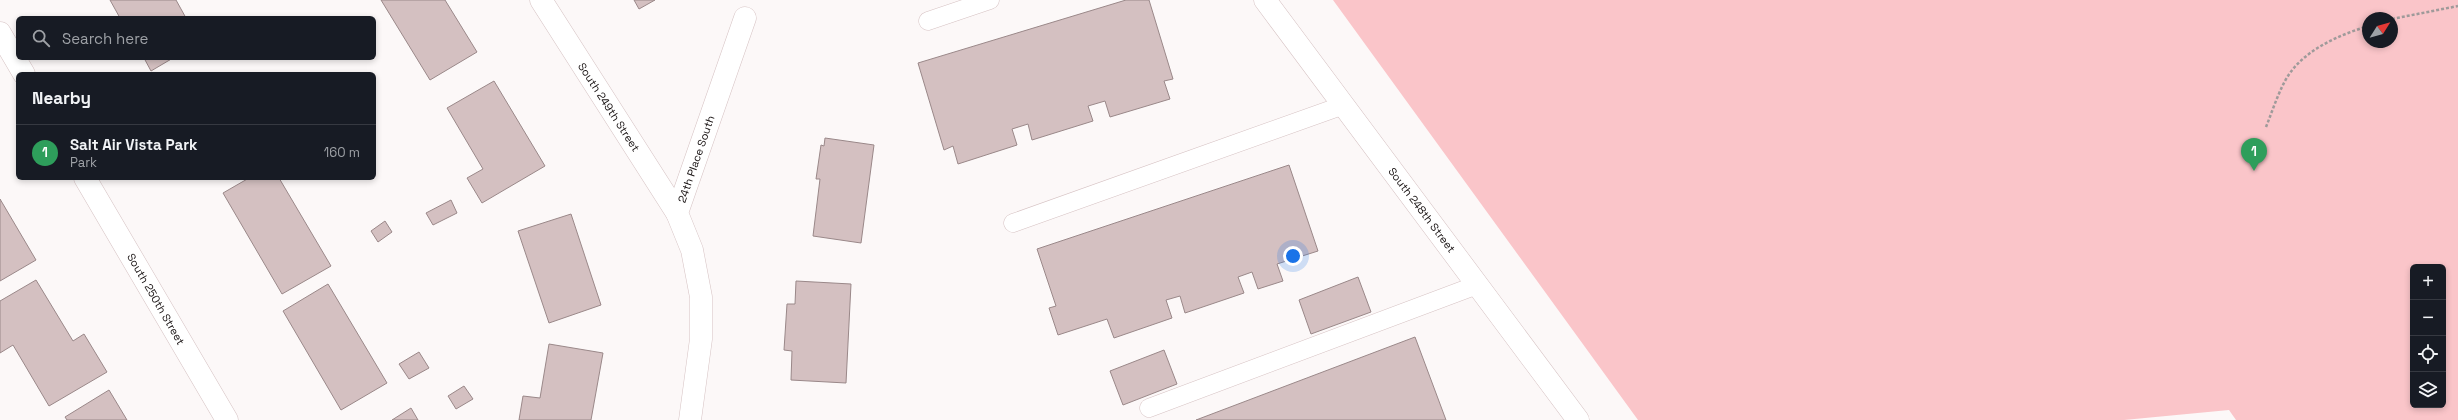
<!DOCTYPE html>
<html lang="en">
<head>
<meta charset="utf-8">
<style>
	:root { --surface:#171b24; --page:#20242c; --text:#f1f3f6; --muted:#9ea1a6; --line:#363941; --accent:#428095 }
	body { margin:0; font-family:"Space Grotesk",sans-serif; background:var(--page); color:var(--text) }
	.controls { position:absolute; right:12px; bottom:12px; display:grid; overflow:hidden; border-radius:6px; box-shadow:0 2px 6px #0003 }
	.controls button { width:36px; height:36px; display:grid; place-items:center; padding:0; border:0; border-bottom:1px solid var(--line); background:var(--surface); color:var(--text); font:20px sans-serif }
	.compass { position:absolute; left:2362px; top:12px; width:36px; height:36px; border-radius:50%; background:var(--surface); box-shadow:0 2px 6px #0003; rotate:53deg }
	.you { position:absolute; left:1293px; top:256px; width:14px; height:14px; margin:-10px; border:3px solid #fff; border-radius:50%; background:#1a73e8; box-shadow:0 0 0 6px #1a73e833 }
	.badge { display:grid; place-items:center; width:26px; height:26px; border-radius:50%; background:var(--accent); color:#fff; font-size:13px; font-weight:700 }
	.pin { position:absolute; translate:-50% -33px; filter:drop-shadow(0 1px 2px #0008) }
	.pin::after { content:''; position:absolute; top:21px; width:14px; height:12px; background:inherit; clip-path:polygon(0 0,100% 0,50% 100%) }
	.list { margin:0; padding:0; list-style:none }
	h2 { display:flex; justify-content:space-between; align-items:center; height:52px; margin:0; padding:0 16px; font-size:17px }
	h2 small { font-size:13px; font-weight:400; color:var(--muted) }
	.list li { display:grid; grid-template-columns:26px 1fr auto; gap:12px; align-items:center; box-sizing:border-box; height:56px; padding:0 16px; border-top:1px solid var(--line) }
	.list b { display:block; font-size:15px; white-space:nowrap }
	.list p { margin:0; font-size:13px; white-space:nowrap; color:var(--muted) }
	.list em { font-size:13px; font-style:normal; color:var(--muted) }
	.icon { flex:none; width:22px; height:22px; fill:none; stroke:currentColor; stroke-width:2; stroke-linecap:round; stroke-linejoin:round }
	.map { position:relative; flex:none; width:2458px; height:420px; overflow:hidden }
	.search { position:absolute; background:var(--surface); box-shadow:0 2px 6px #0003; left:16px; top:16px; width:360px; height:44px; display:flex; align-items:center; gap:10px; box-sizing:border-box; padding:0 14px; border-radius:6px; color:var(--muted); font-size:15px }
	.panel { position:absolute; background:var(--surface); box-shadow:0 2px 6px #0003; left:16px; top:72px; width:360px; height:108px; border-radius:6px }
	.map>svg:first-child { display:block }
</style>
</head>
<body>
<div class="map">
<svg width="2458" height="420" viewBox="0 0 2458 420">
	<rect width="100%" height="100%" fill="#fcf8f8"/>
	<path fill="#fac5c9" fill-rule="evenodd" d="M1333,0H2458V420H2236L2229,410L2124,420H1638ZM2368,18H2392V42H2368ZM2413,267H2443V405H2413Z"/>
	<g fill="#d4c0c1" stroke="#9a8889">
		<path d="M110,0H176L186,18H120Z"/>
		<path d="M381,0H445L477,52L430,80Z"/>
		<path d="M634,0H655L639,9Z"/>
		<path d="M1126,0H1149L1173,79L1164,81L1170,99L1110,117L1105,101L1088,106L1093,121L1032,140L1028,124L1012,129L1017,145L958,164L953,146L944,150L918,63Z"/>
		<path d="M144,58H173L151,71Z"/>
		<path d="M494,81L545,166L482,203L467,178L483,169L447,108Z"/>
		<path d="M825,138L874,145L861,243L813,236L820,179H816L821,145L824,146Z"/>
		<path d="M1289,165L1318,251L1277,264L1283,281L1258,289L1252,272L1238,277L1244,293L1185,313L1180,296L1166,300L1172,318L1114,338L1107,319L1058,335L1049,308L1056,306L1037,249Z"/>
		<path d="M249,178H279L331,266L282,294L223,193Z"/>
		<path d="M0,199L36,260L0,281Z"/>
		<path d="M451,200L457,213L433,225L426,213Z"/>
		<path d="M571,214L601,305L549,323L518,231Z"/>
		<path d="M385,221L392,232L378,242L371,231Z"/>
		<path d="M1358,277L1371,312L1311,334L1299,300Z"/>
		<path d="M36,280L73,341L84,334L107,372L49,406L13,345L0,353V301Z"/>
		<path d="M796,281L851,284L846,383L791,380L792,351L784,350L787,304H795Z"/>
		<path d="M328,284L387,383L341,410L283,311Z"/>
		<path d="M1415,337L1446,420H1196Z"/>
		<path d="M549,344L603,353L591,420H519L523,396L540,398Z"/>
		<path d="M1164,350L1177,384L1123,405L1110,371Z"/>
		<path d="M419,352L429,368L409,379L399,364Z"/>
		<path d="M464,386L473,399L456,409L448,396Z"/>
		<path d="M109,390L127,420H67L65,417Z"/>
		<path d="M411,408L418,420H392Z"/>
	</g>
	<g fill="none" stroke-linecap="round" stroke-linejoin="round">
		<g stroke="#d6c2c3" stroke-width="19">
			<g id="service">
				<path d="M928,21L990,0"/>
				<path d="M1013,223L1344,105"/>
				<path d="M1149,408L1477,285"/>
			</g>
		</g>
		<g stroke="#d6c2c3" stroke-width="23">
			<g id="minor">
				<path d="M541,0L677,213"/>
				<path d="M1265,0L1578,420"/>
				<path d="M0,33L24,74"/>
				<path d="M85,178L227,420"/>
				<path d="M690,420L701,339V297L692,250L677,213L745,18"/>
			</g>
		</g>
		<g stroke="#9f9a9a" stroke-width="2.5" stroke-dasharray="3 2" stroke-linecap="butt">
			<path d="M2392,19L2458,6"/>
			<path d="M2266,127C2272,112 2277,96 2285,81C2301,51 2337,36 2368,26"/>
		</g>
		<use href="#service" stroke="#fff" stroke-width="18"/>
		<use href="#minor" stroke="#fff" stroke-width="22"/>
	</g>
	<g text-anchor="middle" stroke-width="3" stroke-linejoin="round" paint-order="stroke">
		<g font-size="11" fill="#161010" stroke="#fff">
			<text transform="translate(609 107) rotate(57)" y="4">South 249th Street</text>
			<text transform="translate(696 159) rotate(-71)" y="4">24th Place South</text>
			<text transform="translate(1422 210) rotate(53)" y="4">South 248th Street</text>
			<text transform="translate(156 299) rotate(60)" y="4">South 250th Street</text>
		</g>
	</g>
</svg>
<div class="controls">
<button>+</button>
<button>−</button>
<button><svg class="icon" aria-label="locate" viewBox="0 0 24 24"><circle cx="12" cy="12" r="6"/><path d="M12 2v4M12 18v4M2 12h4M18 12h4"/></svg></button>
<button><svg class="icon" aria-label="layers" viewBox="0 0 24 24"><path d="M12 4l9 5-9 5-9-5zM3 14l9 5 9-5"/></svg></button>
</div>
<svg class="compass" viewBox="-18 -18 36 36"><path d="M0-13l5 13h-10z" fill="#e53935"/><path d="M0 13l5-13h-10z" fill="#9ea1a6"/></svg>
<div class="you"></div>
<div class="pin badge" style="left:2254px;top:171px;background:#2e9e5b">1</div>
<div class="search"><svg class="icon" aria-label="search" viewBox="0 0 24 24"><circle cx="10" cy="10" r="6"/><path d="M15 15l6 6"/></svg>Search here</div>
<section class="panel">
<h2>Nearby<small></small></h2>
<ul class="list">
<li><span class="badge" style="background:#2e9e5b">1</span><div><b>Salt Air Vista Park</b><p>Park</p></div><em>160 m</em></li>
</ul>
</section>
</div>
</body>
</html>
